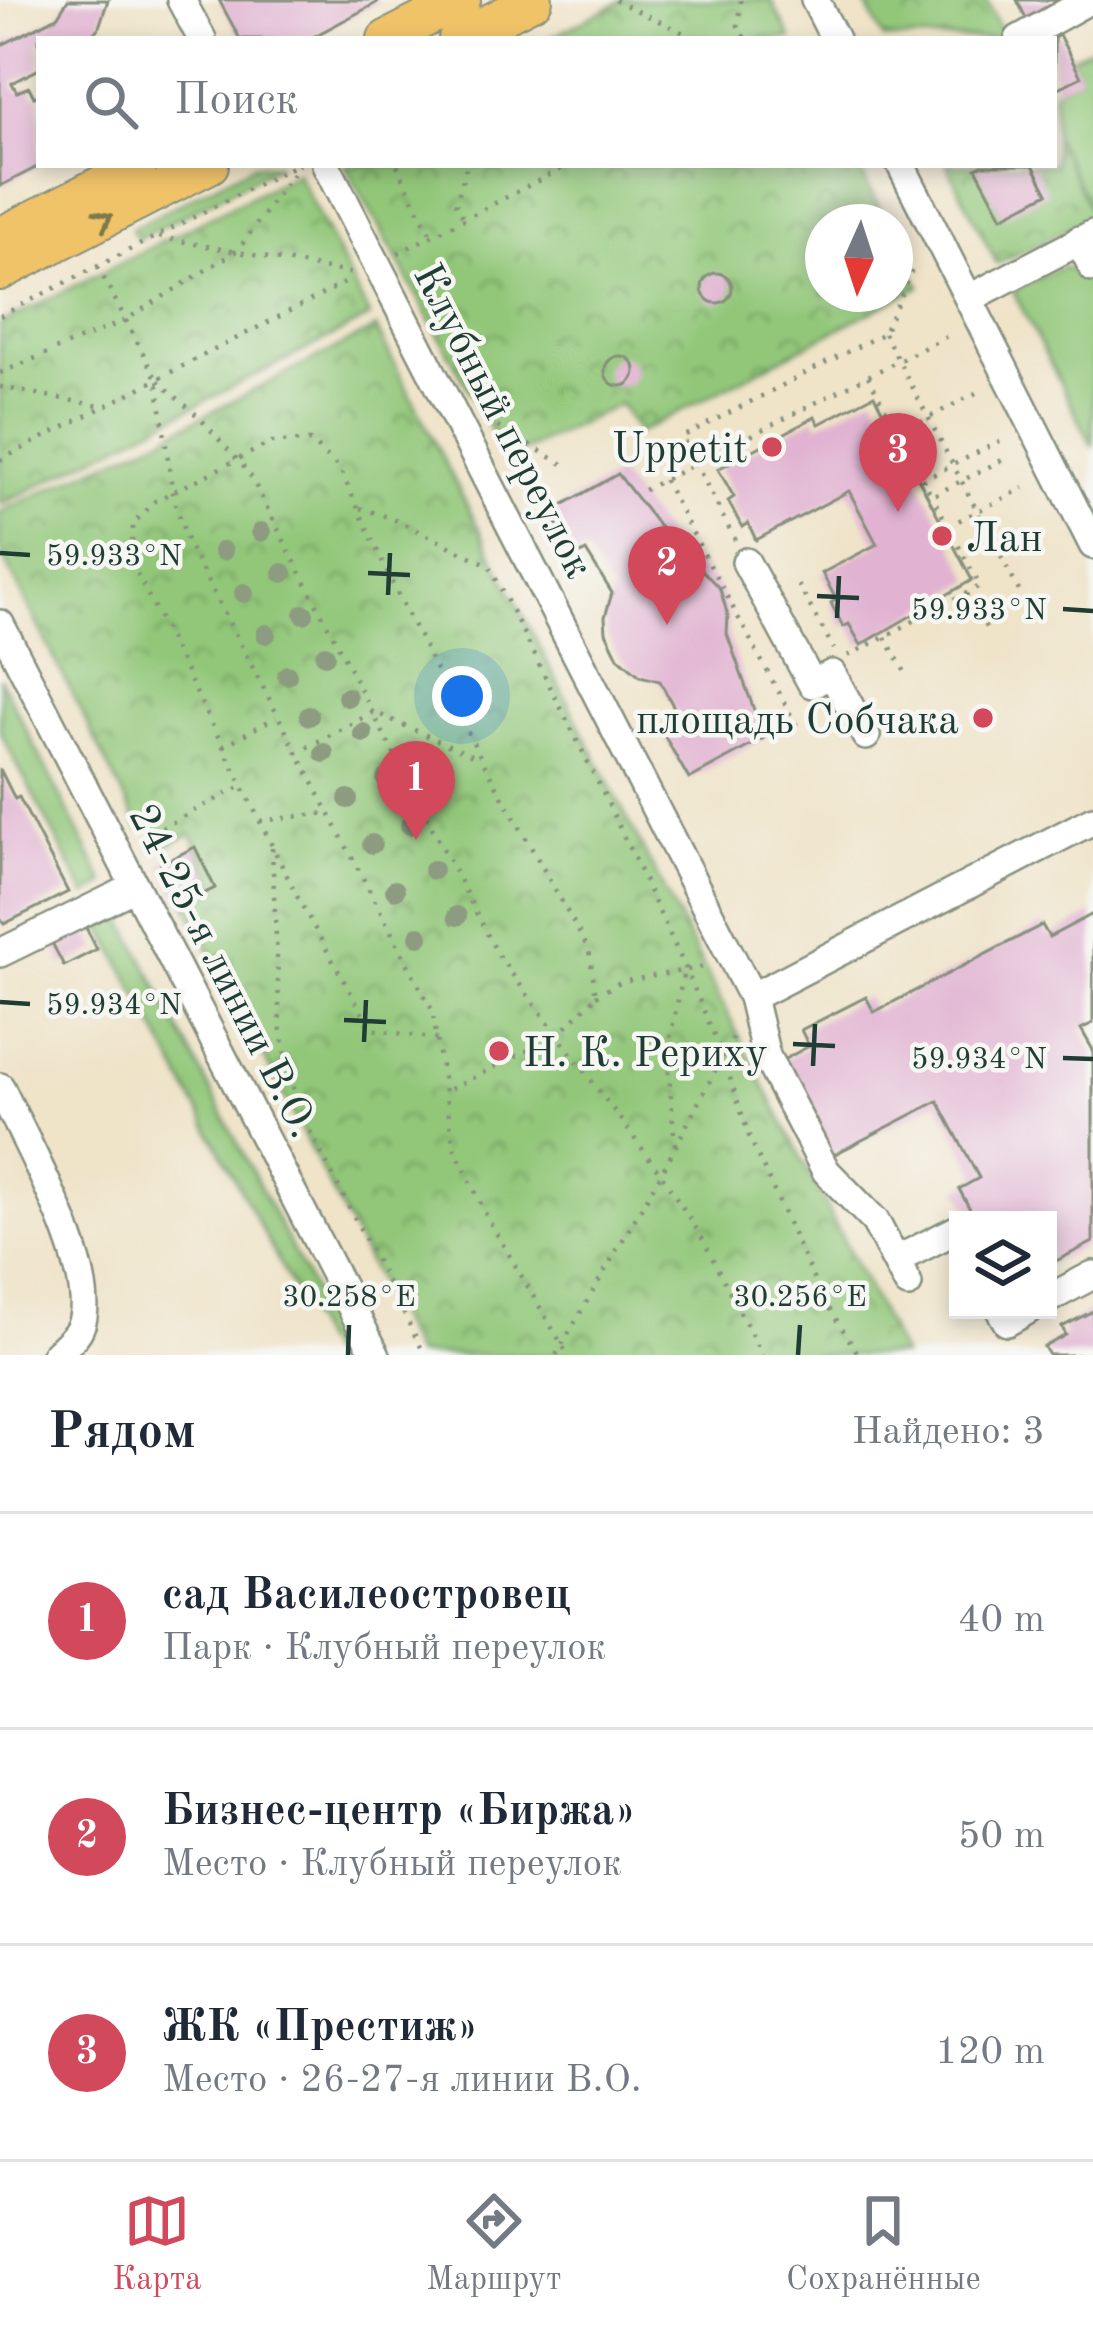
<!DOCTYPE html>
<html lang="ru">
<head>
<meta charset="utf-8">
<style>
	:root { --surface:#fff; --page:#f6f6f7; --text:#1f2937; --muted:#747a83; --line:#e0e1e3; --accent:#d1495b }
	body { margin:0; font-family:"Old Standard TT",serif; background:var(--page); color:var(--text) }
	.controls { position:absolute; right:36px; bottom:36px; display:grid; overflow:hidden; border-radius:0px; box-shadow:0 6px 18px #0003 }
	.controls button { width:108px; height:108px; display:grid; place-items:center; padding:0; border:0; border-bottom:3px solid var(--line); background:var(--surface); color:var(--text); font:60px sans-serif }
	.compass { position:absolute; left:805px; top:204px; width:108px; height:108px; border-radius:50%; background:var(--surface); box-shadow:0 6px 18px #0003; rotate:183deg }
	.you { position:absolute; left:462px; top:696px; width:42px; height:42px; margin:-30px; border:9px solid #fff; border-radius:50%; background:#1a73e8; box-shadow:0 0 0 18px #1a73e833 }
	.badge { display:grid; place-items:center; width:78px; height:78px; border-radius:50%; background:var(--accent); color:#fff; font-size:39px; font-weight:700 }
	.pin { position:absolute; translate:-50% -99px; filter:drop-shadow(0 3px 6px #0008) }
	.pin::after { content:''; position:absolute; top:63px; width:42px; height:36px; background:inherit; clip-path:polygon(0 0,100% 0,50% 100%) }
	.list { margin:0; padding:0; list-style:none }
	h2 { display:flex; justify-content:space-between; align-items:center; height:156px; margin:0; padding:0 48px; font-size:51px }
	h2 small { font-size:39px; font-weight:400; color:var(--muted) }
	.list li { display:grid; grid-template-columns:78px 1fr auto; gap:36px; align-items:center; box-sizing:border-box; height:216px; padding:0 48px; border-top:3px solid var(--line) }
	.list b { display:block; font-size:45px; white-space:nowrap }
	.list p { margin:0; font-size:39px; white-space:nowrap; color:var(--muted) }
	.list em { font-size:39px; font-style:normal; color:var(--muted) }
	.icon { flex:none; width:66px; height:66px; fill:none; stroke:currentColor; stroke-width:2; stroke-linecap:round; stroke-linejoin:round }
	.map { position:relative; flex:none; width:1093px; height:1355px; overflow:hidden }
	.search { position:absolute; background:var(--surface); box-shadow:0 6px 18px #0003; left:36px; right:36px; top:36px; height:132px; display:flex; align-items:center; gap:30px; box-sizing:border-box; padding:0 42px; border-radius:0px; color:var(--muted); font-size:45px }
	.sheet { height:804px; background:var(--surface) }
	nav { display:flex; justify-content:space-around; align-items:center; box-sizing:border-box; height:168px; border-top:3px solid var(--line); background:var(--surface); font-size:33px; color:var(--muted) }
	nav a { display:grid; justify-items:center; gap:6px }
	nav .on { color:var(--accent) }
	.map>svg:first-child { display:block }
</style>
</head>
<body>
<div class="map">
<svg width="1093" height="1355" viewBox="0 0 1093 1355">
	<defs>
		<pattern id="park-crowns" width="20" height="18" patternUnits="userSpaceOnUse" patternTransform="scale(3)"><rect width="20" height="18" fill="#92c779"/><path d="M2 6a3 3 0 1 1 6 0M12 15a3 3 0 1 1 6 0" fill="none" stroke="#77a364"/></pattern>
	</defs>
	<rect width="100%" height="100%" fill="#f6f6f2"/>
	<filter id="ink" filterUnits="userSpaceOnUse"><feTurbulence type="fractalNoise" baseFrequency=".00833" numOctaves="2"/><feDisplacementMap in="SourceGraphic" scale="24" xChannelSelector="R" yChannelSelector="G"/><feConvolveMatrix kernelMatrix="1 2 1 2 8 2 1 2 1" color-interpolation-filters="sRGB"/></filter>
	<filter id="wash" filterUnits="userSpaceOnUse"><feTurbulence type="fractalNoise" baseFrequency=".004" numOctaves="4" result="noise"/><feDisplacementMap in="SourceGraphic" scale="48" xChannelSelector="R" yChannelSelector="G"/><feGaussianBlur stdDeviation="2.7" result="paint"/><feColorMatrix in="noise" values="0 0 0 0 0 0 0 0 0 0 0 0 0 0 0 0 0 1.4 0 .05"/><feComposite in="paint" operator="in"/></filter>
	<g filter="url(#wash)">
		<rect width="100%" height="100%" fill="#efe3c8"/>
		<g fill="#92c779" stroke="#588256" stroke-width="3">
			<path d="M1093,47V213L1054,136V90L1080,77L1071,57Z"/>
			<path d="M254,165H279L138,239L131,229Z"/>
			<path d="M1063,267L1085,275L1093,291V447L1013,291Z"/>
			<path d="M0,678L105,884L86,895L0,732Z"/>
			<path d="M116,906L346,1355H328L96,916Z"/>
		</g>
		<g fill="url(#park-crowns)" stroke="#588256" stroke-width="3">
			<path d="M624,0H771L791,39H548Z"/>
			<path d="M864,0H986L1005,39H884Z"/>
			<path d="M1054,136L1093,216L997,264L947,165H1054Z"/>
			<path d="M345,165H857L886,222H823V294H895V238L920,286L638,433L620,404L507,459Z"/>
			<path d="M297,173L370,317L0,505V324Z"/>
			<path d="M376,328L902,1355H415L187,905L218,889L191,834L162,847L151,826L140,829L0,550V512L163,437Z"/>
		</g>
		<g id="blocks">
			<g fill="#e1b2d1">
				<path d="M68,0H108L99,27L89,39H39V69L12,83L17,92L29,87L34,97L39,95V166L0,186V46L57,17Z"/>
				<path d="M219,0H382L309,39H240Z"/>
				<path d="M1017,0H1060L1026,18Z"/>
				<path d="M1059,35L1081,77L1054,90V38Z"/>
				<path d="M982,165H1033L1048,193L1002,217L976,168Z"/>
				<circle cx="717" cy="288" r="15"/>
				<circle cx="620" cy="371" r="15"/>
				<path d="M874,395L972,580L861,645L849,624L843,627L831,603L836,599L822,573L877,544L849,491L756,540L748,523L742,527L728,501L734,497L718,469L815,417L819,424Z"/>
				<path d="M618,474L687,562L700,568L720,589L728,616L727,634L764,738L689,779L664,735L683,725L660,681L640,676L618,657L606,632L605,617L612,593L586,551L575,557L550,512Z"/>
				<path d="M0,769L15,799L19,797L68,892L4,924L0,917Z"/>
				<path d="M195,847L215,888L181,905L161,864Z"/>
				<path d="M1093,914V1023L1081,1029L1093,1050V1242L1048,1265V1220H976L959,1189L979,1178L938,1101L833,1155L783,1060L809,1046L801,1030L866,997L874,1012L1042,925L1049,937Z"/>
				<path d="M84,924L97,949L64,966L51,941Z"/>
				<path d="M1093,1311V1355H1049L1044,1347L1066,1335L1062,1327Z"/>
			</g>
		</g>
	</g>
	<g filter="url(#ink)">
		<use href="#blocks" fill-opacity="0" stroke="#87907e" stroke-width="3"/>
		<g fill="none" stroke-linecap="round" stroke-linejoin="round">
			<g stroke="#87907e" stroke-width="32">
				<g id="minor">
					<path d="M181,0L202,39"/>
					<path d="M815,0L835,39"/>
					<path d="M1019,39L1089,0"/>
					<path d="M326,165L752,997L766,1056L826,1171L875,1221L908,1284"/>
					<path d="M901,165L1093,545"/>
					<path d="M1079,240L1093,268"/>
					<path d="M970,298L1093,234"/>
					<path d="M746,562L812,684L832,674L866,736"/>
					<path d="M0,624L376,1355"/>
					<path d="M0,953L135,887"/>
					<path d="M752,997L1093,820"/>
					<path d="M0,1087C23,1137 103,1278 80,1327C76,1337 63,1347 55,1355"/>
					<path d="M896,1260L956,1230L958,1234"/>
					<path d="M1048,1299L1093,1275"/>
					<path d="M1000,1310L1007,1322L1028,1310"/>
				</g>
			</g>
			<g stroke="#87907e" stroke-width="40">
				<g id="major">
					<path d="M386,39L462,0"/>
					<path d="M457,39L534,0"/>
					<path d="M0,236L139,165"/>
					<path d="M0,272L210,165"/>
				</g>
			</g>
			<g stroke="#87907e" stroke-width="4.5" stroke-dasharray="3 9" stroke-linecap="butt">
				<path d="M615,0L696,39"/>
				<path d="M741,0L738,26L745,39"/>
				<path d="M552,31L556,39"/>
				<path d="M397,165L431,235"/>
				<path d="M462,216L456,203L467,165"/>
				<path d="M159,237L354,274"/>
				<path d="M398,253L569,165"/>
				<path d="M98,267L157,380L173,495L188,544L432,1010L454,1147L488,1219L568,1355"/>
				<path d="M0,316L296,165"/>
				<path d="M884,333L1028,608"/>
				<path d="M0,373L124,321L238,250L299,165"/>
				<path d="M868,376L923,480"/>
				<path d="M158,381L200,418L249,473L498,955L661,1174L701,1236L762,1355"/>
				<path d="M0,387L105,407"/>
				<path d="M487,421L563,464"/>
				<path d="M899,433L976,393"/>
				<path d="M1000,441L923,480L932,496L1008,457"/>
				<path d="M0,460L352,279"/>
				<path d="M664,480L798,728"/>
				<path d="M644,490L947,336"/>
				<path d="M360,508L391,518L489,565L599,784L685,967L723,1056L749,1136L820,1294L859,1355"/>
				<path d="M948,526L1024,488"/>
				<path d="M735,540L682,437L884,333L915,263"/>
				<path d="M798,585L834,649"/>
				<path d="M966,594L987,629"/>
				<path d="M885,637L905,672"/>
				<path d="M848,656L980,586L932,496"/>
				<path d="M223,746L276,717"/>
				<path d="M296,753L374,712L480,759"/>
				<path d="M260,821L326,813"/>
				<path d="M140,839L242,786"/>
				<path d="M272,848L280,1025L290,1080L309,1129L425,1355"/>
				<path d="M596,996L620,982L704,967"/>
				<path d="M437,1039L371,1029L300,902L131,561L133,524L155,501L272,442L310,441L340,469L394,587L482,760L589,950L596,996L557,1036L446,1091"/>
				<path d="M675,1145L667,1052L685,967"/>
				<path d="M556,1355L661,1174L734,1035"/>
			</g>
			<use href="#minor" stroke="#fff" stroke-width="27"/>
			<use href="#major" stroke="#f0c369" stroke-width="36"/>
		</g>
		<g fill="#8d9b80">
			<circle cx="261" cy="532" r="10"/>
			<circle cx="223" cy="551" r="10"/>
			<circle cx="283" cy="573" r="10"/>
			<circle cx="244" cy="593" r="10"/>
			<circle cx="304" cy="614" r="10"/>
			<circle cx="266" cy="634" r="10"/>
			<circle cx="325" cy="655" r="10"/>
			<circle cx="287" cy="675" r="10"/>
			<circle cx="347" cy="697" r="10"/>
			<circle cx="309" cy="716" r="10"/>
			<circle cx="363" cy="733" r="10"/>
			<circle cx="324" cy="753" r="10"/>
			<circle cx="386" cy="779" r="10"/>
			<circle cx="348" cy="799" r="10"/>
			<circle cx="410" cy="825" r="10"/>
			<circle cx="372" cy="844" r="10"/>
			<circle cx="433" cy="870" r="10"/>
			<circle cx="395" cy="890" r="10"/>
			<circle cx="457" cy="916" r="10"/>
			<circle cx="419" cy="936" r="10"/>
		</g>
		<defs><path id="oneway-chevron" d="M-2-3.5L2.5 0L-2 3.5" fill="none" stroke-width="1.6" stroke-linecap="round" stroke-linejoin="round" transform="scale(3)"/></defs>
		<use stroke="#7d794c" href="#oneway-chevron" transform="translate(104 219) rotate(-27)"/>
	</g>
	<path fill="none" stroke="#1f3d34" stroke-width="4.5" d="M0,553L30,555M368,573L410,575M388,595L390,553M817,596L859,598M1063,609L1093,611M837,618L839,576M0,1002L30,1004M344,1020L386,1022M364,1042L366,1000M793,1044L835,1046M1063,1058L1093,1059M813,1066L815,1024M348,1355L349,1325M798,1355L800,1325"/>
	<g fill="#d1495b" stroke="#f6f6f2" stroke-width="4.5">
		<circle cx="772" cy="447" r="12"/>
		<circle cx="942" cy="536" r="12"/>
		<circle cx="983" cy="718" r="12"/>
		<circle cx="499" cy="1051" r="12"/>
	</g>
	<g text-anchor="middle" stroke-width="9" stroke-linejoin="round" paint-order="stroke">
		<g font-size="42" fill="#1f3d34" stroke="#f6f6f2">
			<text transform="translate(505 420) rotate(63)" y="15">Клубный переулок</text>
			<text transform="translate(225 970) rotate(63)" y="15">24-25-я линии В.О.</text>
		</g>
		<g font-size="42" fill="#1f3d34" stroke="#f6f6f2" text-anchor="end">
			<text x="748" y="462">Uppetit</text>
			<text x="966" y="551" text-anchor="start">Лан</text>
			<text x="959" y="733">площадь Собчака</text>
			<text x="523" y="1066" text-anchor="start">Н. К. Рериху</text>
		</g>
	</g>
	<g font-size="30" text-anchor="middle" fill="#1f3d34" stroke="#f6f6f2" stroke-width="9" stroke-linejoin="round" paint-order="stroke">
		<text x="114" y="565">59.933°N</text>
		<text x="979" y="619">59.933°N</text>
		<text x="114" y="1014">59.934°N</text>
		<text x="979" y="1068">59.934°N</text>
		<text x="349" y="1306">30.258°E</text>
		<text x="800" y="1306">30.256°E</text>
	</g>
</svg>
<div class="controls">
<button><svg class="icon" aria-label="layers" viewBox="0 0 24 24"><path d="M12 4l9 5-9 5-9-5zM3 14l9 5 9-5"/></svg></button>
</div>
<svg class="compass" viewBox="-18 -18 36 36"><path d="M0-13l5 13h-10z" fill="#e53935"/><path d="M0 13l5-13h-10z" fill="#747a83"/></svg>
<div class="you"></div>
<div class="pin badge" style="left:416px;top:840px">1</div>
<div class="pin badge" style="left:667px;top:625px">2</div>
<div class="pin badge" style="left:898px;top:512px">3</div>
<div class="search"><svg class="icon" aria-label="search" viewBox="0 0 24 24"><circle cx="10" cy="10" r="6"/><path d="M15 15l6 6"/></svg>Поиск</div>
</div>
<section class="sheet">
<h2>Рядом<small>Найдено: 3</small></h2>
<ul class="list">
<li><span class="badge">1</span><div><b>сад Василеостровец</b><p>Парк · Клубный переулок</p></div><em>40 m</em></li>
<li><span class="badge">2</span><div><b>Бизнес-центр «Биржа»</b><p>Место · Клубный переулок</p></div><em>50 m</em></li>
<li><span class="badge">3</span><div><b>ЖК «Престиж»</b><p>Место · 26-27-я линии В.О.</p></div><em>120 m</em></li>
</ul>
</section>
<nav>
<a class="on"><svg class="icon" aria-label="map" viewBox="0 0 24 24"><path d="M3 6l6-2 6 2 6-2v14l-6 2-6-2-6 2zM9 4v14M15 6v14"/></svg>Карта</a>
<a><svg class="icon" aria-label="directions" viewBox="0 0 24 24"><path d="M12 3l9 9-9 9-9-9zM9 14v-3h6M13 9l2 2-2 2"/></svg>Маршрут</a>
<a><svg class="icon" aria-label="saved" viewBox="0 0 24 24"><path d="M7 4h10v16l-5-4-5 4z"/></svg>Сохранённые</a>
</nav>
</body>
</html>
